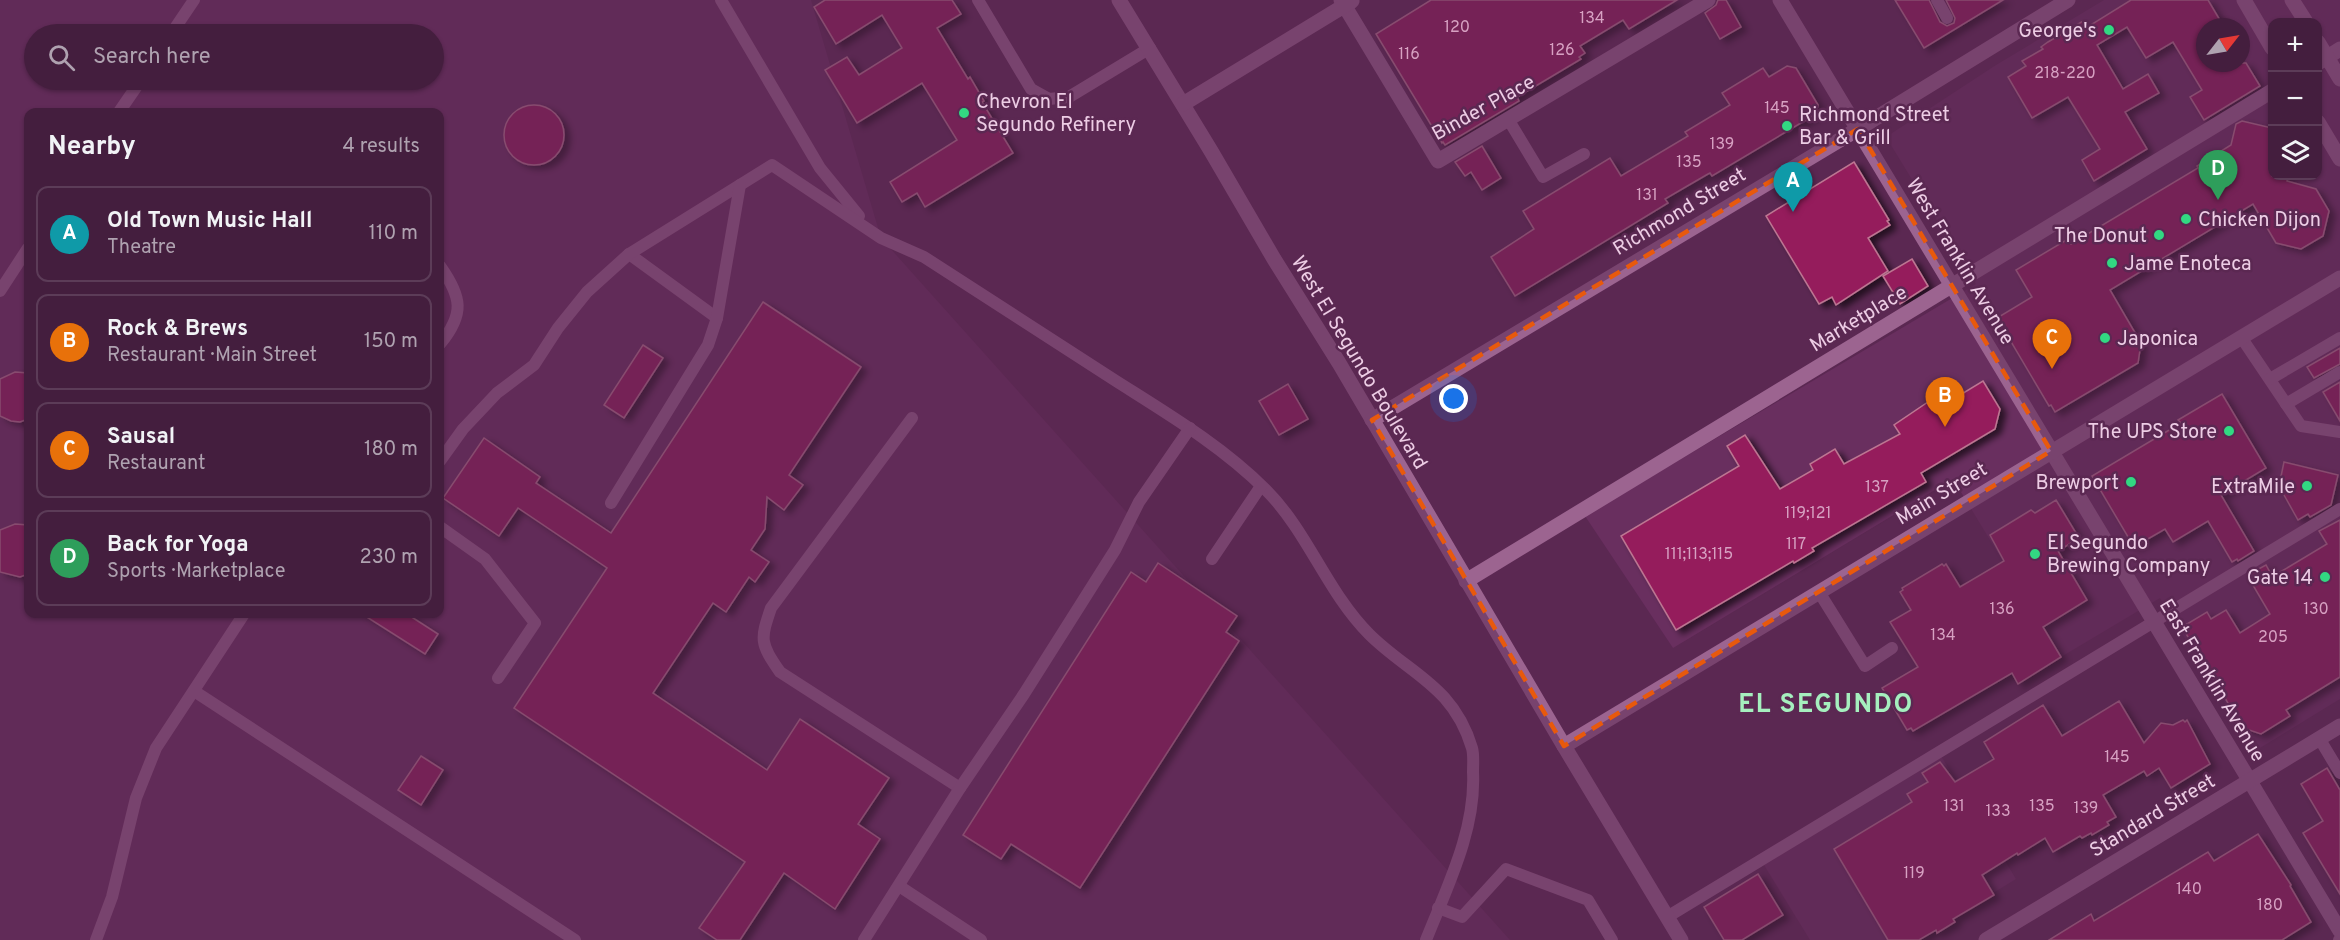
<!DOCTYPE html>
<html lang="en">
<head>
<meta charset="utf-8">
<style>
	:root { --surface:#441e3e; --page:#4e2b49; --text:#f1f3f6; --muted:#afa2b0; --line:#5c3c58; --accent:#32d882 }
	body { margin:0; font-family:Overpass,sans-serif; background:var(--page); color:var(--text) }
	.controls { position:absolute; right:18px; top:18px; display:grid; overflow:hidden; border-radius:12px; box-shadow:0 2px 4px #0004 }
	.controls button { width:54px; height:54px; display:grid; place-items:center; padding:0; border:0; border-bottom:2px solid var(--line); background:var(--surface); color:var(--text); font:30px sans-serif }
	.compass { position:absolute; left:2196px; top:18px; width:54px; height:54px; border-radius:50%; background:var(--surface); box-shadow:0 2px 4px #0004; rotate:59deg }
	.you { position:absolute; left:1454px; top:399px; width:21px; height:21px; margin:-15px; border:4px solid #fff; border-radius:50%; background:#1a73e8; box-shadow:0 0 0 9px #1a73e833 }
	.badge { display:grid; place-items:center; width:39px; height:39px; border-radius:50%; background:var(--accent); color:#fff; font-size:20px; font-weight:700 }
	.pin { position:absolute; translate:-50% -50px; filter:drop-shadow(0 2px 3px #0008) }
	.pin::after { content:''; position:absolute; top:32px; width:21px; height:18px; background:inherit; clip-path:polygon(0 0,100% 0,50% 100%) }
	.list { margin:0; padding:0; list-style:none }
	h2 { display:flex; justify-content:space-between; align-items:center; height:78px; margin:0; padding:0 24px; font-size:26px }
	h2 small { font-size:20px; font-weight:400; color:var(--muted) }
	.list li { display:grid; grid-template-columns:39px 1fr auto; gap:18px; align-items:center; box-sizing:border-box; height:96px; margin:0 12px 12px; padding:0 12px; border:2px solid var(--line); border-radius:12px }
	.list b { display:block; font-size:22px; white-space:nowrap }
	.list p { margin:0; font-size:20px; white-space:nowrap; color:var(--muted) }
	.list em { font-size:20px; font-style:normal; color:var(--muted) }
	.icon { flex:none; width:33px; height:33px; fill:none; stroke:currentColor; stroke-width:2; stroke-linecap:round; stroke-linejoin:round }
	.map { position:relative; flex:none; width:2340px; height:940px; overflow:hidden }
	.search { position:absolute; background:var(--surface); box-shadow:0 2px 4px #0004; left:24px; top:24px; width:420px; height:66px; display:flex; align-items:center; gap:15px; box-sizing:border-box; padding:0 21px; border-radius:33px; color:var(--muted); font-size:22px }
	.panel { position:absolute; background:var(--surface); box-shadow:0 2px 4px #0004; left:24px; top:108px; width:420px; height:510px; border-radius:12px }
	.map>svg:first-child { display:block }
</style>
</head>
<body>
<div class="map">
<svg width="2340" height="940" viewBox="0 0 2340 940">
	<defs>
		<filter id="shadow"><feDropShadow dx="6" dy="4" stdDeviation="3" flood-color="#0009"/></filter>
	</defs>
	<rect width="100%" height="100%" fill="#5b2852"/>
	<g fill="#692f5f" fill-rule="evenodd">
		<path d="M0,0H811L881,238L1510,940H0ZM34,34H434V80H34ZM28,112H440V614H28Z"/>
		<path d="M2104,0H2340V699L2255,751L2160,598L2061,657L1953,479L1673,648L1585,516L1976,284L1886,137L1996,65ZM2272,22H2318V176H2272ZM2205,27H2241V63H2205Z"/>
		<path d="M1941,756L2016,879L1916,940H1810L1764,865Z"/>
	</g>
	<g fill="#951d5b" stroke="#bd7692" stroke-width="1.5" filter="url(#shadow)">
		<path d="M825,0H952L961,14L937,28L968,79L970,77L984,101L982,102L1013,153L925,207L917,193L902,202L890,182L957,140L922,83L857,123L825,70L847,57L859,75L902,48L882,15L836,44L814,7Z"/>
		<path d="M1431,0H1677L1629,29L1623,20L1580,46L1585,53L1579,57L1581,59L1517,97L1519,101L1445,145L1443,142L1442,143L1376,34Z"/>
		<path d="M1718,0H1726L1741,27L1720,39L1705,13L1716,5Z"/>
		<path d="M1895,0H1929L1940,22L1947,26L1954,23L1955,18L1946,0H2003L1924,48Z"/>
		<path d="M2131,0H2208L2224,27H2205V63H2246L2260,86L2204,120L2190,97L2202,90L2173,42L2146,58L2127,27L2097,45L2123,89L2148,74L2159,93L2125,112L2147,149L2094,181L2082,160L2100,149L2068,97L2032,118L2008,77L2026,66L2022,61L2043,49L2041,47L2048,42L2083,21L2086,28Z"/>
		<path d="M1787,66L1796,68L1818,105L1816,114L1712,176L1710,173L1708,174L1689,185L1665,199L1668,203L1515,296L1491,257L1534,229L1523,211L1610,158L1621,176L1688,136L1685,132L1730,105L1722,93L1763,68L1769,77Z"/>
		<circle cx="534" cy="135" r="30"/>
		<path d="M2242,121L2272,128V176H2288L2287,181L2316,189L2329,211L2323,236L2301,249L2276,243L2253,204L2110,290L2141,343L2138,363L2055,412L2051,405L2049,406L1997,318L2032,297L2016,270L2068,239L2071,244L2198,168L2197,166L2231,145L2236,124Z"/>
		<path d="M1482,146L1501,178L1482,190L1471,172L1465,176L1455,162Z"/>
		<path d="M1854,162L1889,220L1887,221L1890,225L1868,238L1888,271L1836,305L1832,297L1819,304L1766,216Z"/>
		<path d="M1912,259L1928,286L1900,304L1883,276Z"/>
		<path d="M763,302L861,367L789,475L803,485L784,510L767,497L765,529L751,550L769,562L755,582L749,577L726,612L713,603L653,693L767,770L800,719L889,778L858,824L880,839L835,909L784,873L740,940H717L699,928L745,862L514,708L607,568L518,508L499,536L443,498L484,438L540,477L536,483L611,533Z"/>
		<path d="M643,345L663,358L624,418L604,405Z"/>
		<path d="M2340,348V364L2314,378L2307,367Z"/>
		<path d="M15,372L28,373V419L20,422L11,421L0,416V379Z"/>
		<path d="M1983,381L2000,409L1995,429L1921,473L1926,482L1812,548L1814,551L1794,563L1793,561L1676,630L1621,536L1739,466L1727,446L1745,435L1780,489L1813,470L1810,464L1835,449L1844,464L1900,434L1894,425L1934,398L1942,406Z"/>
		<path d="M2340,382V421L2323,392Z"/>
		<path d="M1288,384L1308,419L1279,435L1259,401Z"/>
		<path d="M2222,394L2266,468L2221,495L2254,551L2238,561L2237,559L2232,562L2208,521L2173,542L2165,529L2134,547L2092,476L2181,423L2178,420Z"/>
		<path d="M2284,462L2338,475L2331,505L2310,517L2308,514L2298,520L2279,486Z"/>
		<path d="M2056,500L2079,538L2058,551L2087,600L2043,627L2061,657L2018,684L2012,673L1913,731L1911,728L1907,730L1882,688L1918,667L1890,622L1911,610L1900,592L1903,590L1902,588L1942,564L1944,566L1946,564L1960,587L2004,561L1990,535L2031,510L2035,513Z"/>
		<path d="M2340,520V677L2286,710L2290,716L2261,734L2243,728L2182,627L2207,612L2211,619L2226,610L2240,633L2270,614L2247,575L2266,565L2272,576L2282,571L2327,544L2319,531Z"/>
		<path d="M15,524L28,525V574L20,577L0,572V530Z"/>
		<path d="M1158,563L1237,616L1226,632L1239,641L1080,888L1011,844L1001,859L963,835L1131,572L1146,582Z"/>
		<path d="M362,614H407L438,634L425,654Z"/>
		<path d="M2119,701L2144,743L2161,723L2173,725L2183,720L2185,722L2187,720L2210,764L2171,788L2159,768L2147,776L2144,771L2103,795L2116,817L2107,822L2109,825L2092,835L2091,833L2082,838L2080,836L2053,852L2045,838L2018,855L2017,853L1982,875L1994,895L1953,919L1955,922L1937,933L1936,930L1919,940H1888L1834,849L1912,802L1907,794L1928,782L1922,773L1940,762L1955,782L1994,759L1984,742L2043,705L2062,736Z"/>
		<path d="M421,756L443,770L421,805L398,790Z"/>
		<path d="M2327,768L2340,790V894L2303,833L2323,821L2301,784Z"/>
		<path d="M2258,834L2291,885L2290,886L2311,922L2282,940H2049L2091,914L2094,921L2208,852L2214,861Z"/>
		<path d="M1758,874L1783,915L1742,940H1724L1704,907Z"/>
	</g>
	<g fill="none" stroke-linecap="round" stroke-linejoin="round">
		<g stroke="#9c6490" stroke-width="12">
			<path d="M721,0L820,168L859,216"/>
			<path d="M978,0L1031,89L1049,99L1069,97L1150,48"/>
			<path d="M1937,0L1947,18"/>
			<path d="M171,34L194,0"/>
			<path d="M119,112L141,80"/>
			<path d="M1508,119L1543,177L1584,154"/>
			<path d="M629,254L717,318"/>
			<path d="M440,266C462,297 465,314 440,344"/>
			<path d="M0,291L28,248"/>
			<path d="M2241,337L2301,426L2340,432"/>
			<path d="M2270,379L2340,338"/>
			<path d="M2286,404L2340,372"/>
			<path d="M912,418L771,608C760,640 760,643 780,672L960,788"/>
			<path d="M440,461L463,429L497,393L534,365L558,328L587,292L629,254L772,165L881,238L924,257C988,298 1052,340 1116,381C1168,414 1222,446 1266,490C1308,532 1327,592 1369,634C1409,674 1453,685 1472,748C1474,755 1473,764 1473,772C1476,830 1447,887 1426,940"/>
			<path d="M611,503L708,345L717,318L740,185"/>
			<path d="M440,527L485,559L535,623L498,678"/>
			<path d="M1212,559L1261,486"/>
			<path d="M1819,592L1865,666L1892,648"/>
			<path d="M194,691L575,940"/>
			<path d="M2319,738L2340,773"/>
			<path d="M899,886L981,940"/>
			<path d="M1438,908L1462,917L1506,869L1588,900L1612,940"/>
			<path d="M1667,917L2340,509"/>
			<path d="M96,940L112,897L136,798L156,748L244,614"/>
			<path d="M864,940L960,788L1024,694L1115,550L1139,502L1190,428"/>
			<path d="M2339,940L2340,939"/>
		</g>
		<g stroke="#9c6490" stroke-width="15">
			<path d="M1119,0L1211,151L1274,259L1339,363L1564,746"/>
			<path d="M1341,0L1438,161L1708,0"/>
			<path d="M1780,0L2340,931"/>
			<path d="M2318,63L2340,49"/>
			<path d="M1183,104L1352,1"/>
			<path d="M1372,420L1858,129L2068,0"/>
			<path d="M1466,581L2272,91"/>
			<path d="M1986,940L2340,726"/>
		</g>
		<g stroke="#9c6490" stroke-width="15">
			<path d="M2244,0L2272,48"/>
			<path d="M2292,0L2306,22"/>
			<path d="M2318,42L2340,79"/>
			<path d="M2318,122L2340,159"/>
			<path d="M1681,940L1564,746L2340,278"/>
		</g>
	</g>
	<path d="M0 0H2340V940H0ZM1858,129L2051,451L1564,746L1372,420Z" fill="#5b2852" fill-opacity=".55" fill-rule="evenodd"/>
	<path fill="none" stroke="#e8590c" stroke-width="4.5" stroke-dasharray="12 8" stroke-linejoin="round" d="M1858,129L2051,451L1564,746L1372,420Z"/>
	<g fill="#32d882" stroke="#5b2852" stroke-width="2">
		<circle cx="2109" cy="30" r="6"/>
		<circle cx="964" cy="113" r="6"/>
		<circle cx="1787" cy="126" r="6"/>
		<circle cx="2186" cy="219" r="6"/>
		<circle cx="2159" cy="235" r="6"/>
		<circle cx="2112" cy="263" r="6"/>
		<circle cx="2105" cy="338" r="6"/>
		<circle cx="2229" cy="431" r="6"/>
		<circle cx="2131" cy="482" r="6"/>
		<circle cx="2307" cy="486" r="6"/>
		<circle cx="2035" cy="554" r="6"/>
		<circle cx="2325" cy="577" r="6"/>
	</g>
	<g text-anchor="middle" stroke-width="5" stroke-linejoin="round" paint-order="stroke">
		<g font-size="16" fill="#d7a1c2">
			<text x="1592" y="23">134</text>
			<text x="1457" y="32">120</text>
			<text x="1562" y="55">126</text>
			<text x="1409" y="59">116</text>
			<text x="2065" y="78">218-220</text>
			<text x="1777" y="113">145</text>
			<text x="1722" y="149">139</text>
			<text x="1689" y="167">135</text>
			<text x="1647" y="200">131</text>
			<text x="1877" y="492">137</text>
			<text x="1808" y="518">119;121</text>
			<text x="1796" y="549">117</text>
			<text x="1699" y="559">111;113;115</text>
			<text x="2002" y="614">136</text>
			<text x="2316" y="614">130</text>
			<text x="1943" y="640">134</text>
			<text x="2273" y="642">205</text>
			<text x="2117" y="762">145</text>
			<text x="1954" y="811">131</text>
			<text x="2042" y="811">135</text>
			<text x="2086" y="813">139</text>
			<text x="1998" y="816">133</text>
			<text x="1914" y="878">119</text>
			<text x="2189" y="894">140</text>
			<text x="2270" y="910">180</text>
		</g>
		<g font-size="20" fill="#edcde5" stroke="#5b2852" text-anchor="end">
			<text x="2097" y="37">George's</text>
			<text x="976" y="108" text-anchor="start">Chevron El<tspan x="976" dy="23">Segundo Refinery</tspan></text>
			<text x="1799" y="121" text-anchor="start">Richmond Street<tspan x="1799" dy="23">Bar &amp; Grill</tspan></text>
			<text x="2198" y="226" text-anchor="start">Chicken Dijon</text>
			<text x="2147" y="242">The Donut</text>
			<text x="2124" y="270" text-anchor="start">Jame Enoteca</text>
			<text x="2117" y="345" text-anchor="start">Japonica</text>
			<text x="2217" y="438">The UPS Store</text>
			<text x="2119" y="489">Brewport</text>
			<text x="2295" y="493">ExtraMile</text>
			<text x="2047" y="549" text-anchor="start">El Segundo<tspan x="2047" dy="23">Brewing Company</tspan></text>
			<text x="2313" y="584">Gate 14</text>
		</g>
		<g font-size="20" fill="#edcde5" stroke="#5b2852">
			<text transform="translate(1483 107) rotate(-29)" y="7">Binder Place</text>
			<text transform="translate(1679 211) rotate(-31)" y="7">Richmond Street</text>
			<text transform="translate(1961 261) rotate(59)" y="7">West Franklin Avenue</text>
			<text transform="translate(1858 318) rotate(-31)" y="7">Marketplace</text>
			<text transform="translate(1360 362) rotate(59)" y="7">West El Segundo Boulevard</text>
			<text transform="translate(1941 493) rotate(-31)" y="7">Main Street</text>
			<text transform="translate(2213 680) rotate(59)" y="7">East Franklin Avenue</text>
			<text transform="translate(2152 815) rotate(-31)" y="7">Standard Street</text>
		</g>
		<g font-size="26" font-weight="bold" letter-spacing="1.5" fill="#a5efbe" stroke="#5b2852">
			<text x="1826" y="712">EL SEGUNDO</text>
		</g>
	</g>
</svg>
<div class="controls">
<button>+</button>
<button>−</button>
<button><svg class="icon" aria-label="layers" viewBox="0 0 24 24"><path d="M12 4l9 5-9 5-9-5zM3 14l9 5 9-5"/></svg></button>
</div>
<svg class="compass" viewBox="-18 -18 36 36"><path d="M0-13l5 13h-10z" fill="#e53935"/><path d="M0 13l5-13h-10z" fill="#afa2b0"/></svg>
<div class="you"></div>
<div class="pin badge" style="left:1793px;top:212px;background:#0f9aa8">A</div>
<div class="pin badge" style="left:1945px;top:427px;background:#e8710a">B</div>
<div class="pin badge" style="left:2052px;top:369px;background:#e8710a">C</div>
<div class="pin badge" style="left:2218px;top:200px;background:#2e9e5b">D</div>
<div class="search"><svg class="icon" aria-label="search" viewBox="0 0 24 24"><circle cx="10" cy="10" r="6"/><path d="M15 15l6 6"/></svg>Search here</div>
<section class="panel">
<h2>Nearby<small>4 results</small></h2>
<ul class="list">
<li><span class="badge" style="background:#0f9aa8">A</span><div><b>Old Town Music Hall</b><p>Theatre</p></div><em>110 m</em></li>
<li><span class="badge" style="background:#e8710a">B</span><div><b>Rock &amp; Brews</b><p>Restaurant · Main Street</p></div><em>150 m</em></li>
<li><span class="badge" style="background:#e8710a">C</span><div><b>Sausal</b><p>Restaurant</p></div><em>180 m</em></li>
<li><span class="badge" style="background:#2e9e5b">D</span><div><b>Back for Yoga</b><p>Sports · Marketplace</p></div><em>230 m</em></li>
</ul>
</section>
</div>
</body>
</html>
